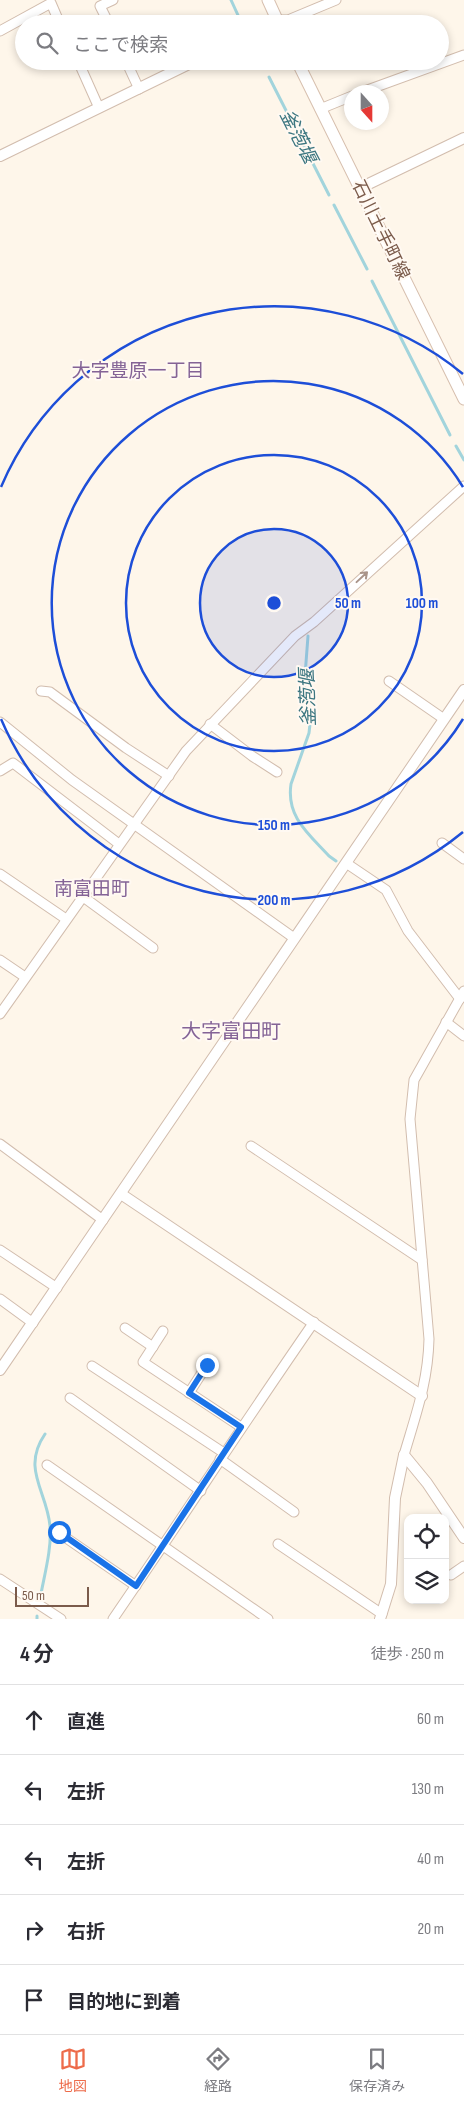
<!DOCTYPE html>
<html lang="ja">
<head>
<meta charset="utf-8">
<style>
	:root { --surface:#fff; --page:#f2f2f3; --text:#2b2b33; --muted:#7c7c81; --line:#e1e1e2; --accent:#ed6b4a }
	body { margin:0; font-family:"Sofia Sans Condensed","Noto Sans JP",sans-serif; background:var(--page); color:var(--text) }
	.controls { position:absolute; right:15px; bottom:15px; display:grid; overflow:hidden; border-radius:10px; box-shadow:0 2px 8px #0003 }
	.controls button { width:45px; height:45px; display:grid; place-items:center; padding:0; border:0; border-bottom:1px solid var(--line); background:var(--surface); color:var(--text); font:25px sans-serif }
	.compass { position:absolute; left:344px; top:85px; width:45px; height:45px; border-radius:50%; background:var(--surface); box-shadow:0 2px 8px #0003; rotate:159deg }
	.scale { position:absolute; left:15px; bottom:12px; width:74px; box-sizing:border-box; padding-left:5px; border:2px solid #7b5b4b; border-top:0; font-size:14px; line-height:18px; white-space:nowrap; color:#7b5b4b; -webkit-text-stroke:4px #fff9f2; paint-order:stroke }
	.stop { position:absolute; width:15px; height:15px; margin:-11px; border:4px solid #1a73e8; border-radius:50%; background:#fff }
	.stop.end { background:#1a73e8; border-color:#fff; box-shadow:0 1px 5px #0008 }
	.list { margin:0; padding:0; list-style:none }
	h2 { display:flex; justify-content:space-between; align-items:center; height:65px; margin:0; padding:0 20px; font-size:21px }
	h2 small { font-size:16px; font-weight:400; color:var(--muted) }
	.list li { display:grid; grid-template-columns:32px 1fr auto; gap:15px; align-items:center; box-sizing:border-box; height:70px; padding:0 20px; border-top:1px solid var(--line) }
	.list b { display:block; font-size:19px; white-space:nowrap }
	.list em { font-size:16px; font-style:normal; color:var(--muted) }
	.icon { flex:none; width:28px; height:28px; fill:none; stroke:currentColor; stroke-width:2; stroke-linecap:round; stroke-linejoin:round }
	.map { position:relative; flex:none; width:464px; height:1619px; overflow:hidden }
	.search { position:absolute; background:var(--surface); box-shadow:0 2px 8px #0003; left:15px; right:15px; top:15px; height:55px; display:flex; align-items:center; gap:12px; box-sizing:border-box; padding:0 18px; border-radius:28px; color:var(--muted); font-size:19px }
	.sheet { height:415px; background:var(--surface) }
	nav { display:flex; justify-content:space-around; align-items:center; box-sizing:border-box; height:70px; border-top:1px solid var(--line); background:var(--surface); font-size:14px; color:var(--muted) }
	nav a { display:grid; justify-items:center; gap:2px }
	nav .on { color:var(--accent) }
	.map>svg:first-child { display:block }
</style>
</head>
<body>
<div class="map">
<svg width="464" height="1619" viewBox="0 0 464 1619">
	<rect width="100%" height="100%" fill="#fef6ea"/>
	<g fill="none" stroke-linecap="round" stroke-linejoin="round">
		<g stroke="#a2d4dc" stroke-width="3">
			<path d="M231,0L242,24"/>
			<path d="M261,61L265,68"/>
			<path d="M269,77L329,195"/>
			<path d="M334,205L367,269"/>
			<path d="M372,281L450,435"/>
			<path d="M456,446L464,460"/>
			<path d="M308,636L304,689L310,724L309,733L291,784C286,817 309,834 329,856L336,861"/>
			<path d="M40,1599C44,1576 52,1549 50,1526C47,1491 21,1469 45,1434"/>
			<path d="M37,1619V1616"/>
		</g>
		<g stroke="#d2bdae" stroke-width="11">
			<g id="minor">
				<path d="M277,20H288L336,0"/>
				<path d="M109,24L100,6L113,0"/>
				<path d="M0,31L51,3L60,24"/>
				<path d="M78,61L99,108"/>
				<path d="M126,61L139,89"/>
				<path d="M362,92L464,55"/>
				<path d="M320,109L352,96"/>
				<path d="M389,681L444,719"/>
				<path d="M41,691L50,692L126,748L169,776"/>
				<path d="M0,722L72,780L294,938"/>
				<path d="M210,724L252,756L277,772"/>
				<path d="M0,771L13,763L119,844"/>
				<path d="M442,843L464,859"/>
				<path d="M346,863L386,890L408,931L460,999"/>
				<path d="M0,874L66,919"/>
				<path d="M82,896L153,948"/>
				<path d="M0,960L25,977"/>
				<path d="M0,1014L186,751L295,636L314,622L464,486"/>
				<path d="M446,1022L464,1036"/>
				<path d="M0,1144L103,1220"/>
				<path d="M251,1146L422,1260"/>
				<path d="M0,1250L57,1288"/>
				<path d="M0,1299L33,1323"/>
				<path d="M125,1328L153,1347"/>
				<path d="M163,1331L143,1362L241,1427"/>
				<path d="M92,1366L224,1453"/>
				<path d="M189,1393L207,1365"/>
				<path d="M70,1398L201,1491"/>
				<path d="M404,1455C416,1414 428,1382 429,1339L410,1119L414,1080L464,991"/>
				<path d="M220,1459L294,1512"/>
				<path d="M47,1465L268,1619"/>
				<path d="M59,1533L136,1586"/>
				<path d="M278,1544L382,1614"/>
				<path d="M451,1575L464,1566"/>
				<path d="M0,1579L61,1619"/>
				<path d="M113,1619C181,1520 246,1420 314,1322"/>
			</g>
		</g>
		<g stroke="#d2bdae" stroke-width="12">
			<g id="tertiary">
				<path d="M0,156L195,61"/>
				<path d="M360,188L464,138"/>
				<path d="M121,1194L422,1396"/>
				<path d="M0,1370L464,690"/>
				<path d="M404,1455L427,1483L464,1538"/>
				<path d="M380,1619L391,1584L395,1498L404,1455"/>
			</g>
		</g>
		<g stroke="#d7bfae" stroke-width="13">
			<g id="secondary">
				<path d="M268,0L279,24"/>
				<path d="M297,61L464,399"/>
			</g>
		</g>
		<use href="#minor" stroke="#fff" stroke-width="9"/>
		<use href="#tertiary" stroke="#fff" stroke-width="10"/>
		<use href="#secondary" stroke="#fff" stroke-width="11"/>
	</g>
	<defs><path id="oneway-shaft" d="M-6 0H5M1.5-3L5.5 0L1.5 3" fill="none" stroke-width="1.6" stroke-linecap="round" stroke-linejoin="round" transform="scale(1.25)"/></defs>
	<use stroke="#a9948a" href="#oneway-shaft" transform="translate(362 577) rotate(-43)"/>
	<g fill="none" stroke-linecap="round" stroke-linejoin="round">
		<path stroke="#1a73e8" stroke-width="6" d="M59,1532L136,1586L241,1427L189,1393L207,1365"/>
	</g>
	<circle cx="274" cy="603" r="74" fill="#1d4ed8" fill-opacity=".12"/>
	<g fill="none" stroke="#1d4ed8" stroke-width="2.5">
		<circle cx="274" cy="603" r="74"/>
		<circle cx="274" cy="603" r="148"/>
		<path d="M463 719A222 222 0 1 1 463 487"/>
		<path d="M463 832A297 297 0 0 1 1 719M1 487A297 297 0 0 1 463 374"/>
	</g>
	<g text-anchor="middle" stroke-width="4" stroke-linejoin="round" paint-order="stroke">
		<g font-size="18" fill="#7b5b4b" stroke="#fff9f2">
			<text transform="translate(381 230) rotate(64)" y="6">石川土手町線</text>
		</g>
		<g font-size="19" font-style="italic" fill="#3c7680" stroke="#fff9f2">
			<text transform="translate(299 136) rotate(63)" y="7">釜萢堰</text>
			<text transform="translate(307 698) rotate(-92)" y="7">釜萢堰</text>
		</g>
		<g font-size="19" fill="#846396" stroke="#fff9f2">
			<text x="138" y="377">大字豊原一丁目</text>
			<text x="92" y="895">南富田町</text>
		</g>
		<g font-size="20" fill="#846396" stroke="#fff9f2">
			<text x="231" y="1038">大字富田町</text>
		</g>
	</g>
	<circle cx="274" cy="603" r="8" fill="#1d4ed8" stroke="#fff9f2" stroke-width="2.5"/>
	<g font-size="15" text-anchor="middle" font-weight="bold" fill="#1d4ed8" stroke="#fff9f2" stroke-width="4" stroke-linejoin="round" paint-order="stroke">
		<text x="348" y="608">50 m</text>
		<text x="422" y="608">100 m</text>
		<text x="274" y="830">150 m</text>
		<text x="274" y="905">200 m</text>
	</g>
</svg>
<div class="controls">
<button><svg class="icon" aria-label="locate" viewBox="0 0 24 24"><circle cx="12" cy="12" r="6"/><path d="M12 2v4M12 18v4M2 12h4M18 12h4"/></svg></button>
<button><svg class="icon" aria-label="layers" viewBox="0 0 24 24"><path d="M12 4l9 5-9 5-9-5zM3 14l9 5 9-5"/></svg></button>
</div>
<svg class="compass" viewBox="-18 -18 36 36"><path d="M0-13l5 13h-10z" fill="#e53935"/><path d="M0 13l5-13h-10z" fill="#7c7c81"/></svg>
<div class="scale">50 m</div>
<div class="stop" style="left:59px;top:1532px"></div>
<div class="stop end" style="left:207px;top:1365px"></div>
<div class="search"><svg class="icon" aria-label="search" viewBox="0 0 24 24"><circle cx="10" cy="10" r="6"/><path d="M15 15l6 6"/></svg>ここで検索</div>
</div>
<section class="sheet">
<h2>4 分<small>徒歩 · 250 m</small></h2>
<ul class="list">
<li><svg class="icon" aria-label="ahead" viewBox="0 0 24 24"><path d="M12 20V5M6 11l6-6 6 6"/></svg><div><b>直進</b></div><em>60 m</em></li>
<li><svg class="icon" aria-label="left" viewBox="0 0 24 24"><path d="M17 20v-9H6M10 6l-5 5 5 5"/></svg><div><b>左折</b></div><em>130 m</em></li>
<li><svg class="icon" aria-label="left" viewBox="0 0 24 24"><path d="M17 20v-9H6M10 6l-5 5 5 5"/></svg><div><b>左折</b></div><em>40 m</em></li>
<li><svg class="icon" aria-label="right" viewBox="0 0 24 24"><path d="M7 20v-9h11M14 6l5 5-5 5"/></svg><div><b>右折</b></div><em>20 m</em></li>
<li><svg class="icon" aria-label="arrive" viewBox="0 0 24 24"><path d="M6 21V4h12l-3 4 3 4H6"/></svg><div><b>目的地に到着</b></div></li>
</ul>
</section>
<nav>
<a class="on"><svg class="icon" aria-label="map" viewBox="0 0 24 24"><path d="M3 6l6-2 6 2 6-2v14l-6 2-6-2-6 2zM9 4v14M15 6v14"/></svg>地図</a>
<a><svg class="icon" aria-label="directions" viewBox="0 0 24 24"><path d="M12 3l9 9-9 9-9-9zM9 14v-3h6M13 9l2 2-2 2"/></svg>経路</a>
<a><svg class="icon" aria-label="saved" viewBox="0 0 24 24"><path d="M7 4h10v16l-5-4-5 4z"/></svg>保存済み</a>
</nav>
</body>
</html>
